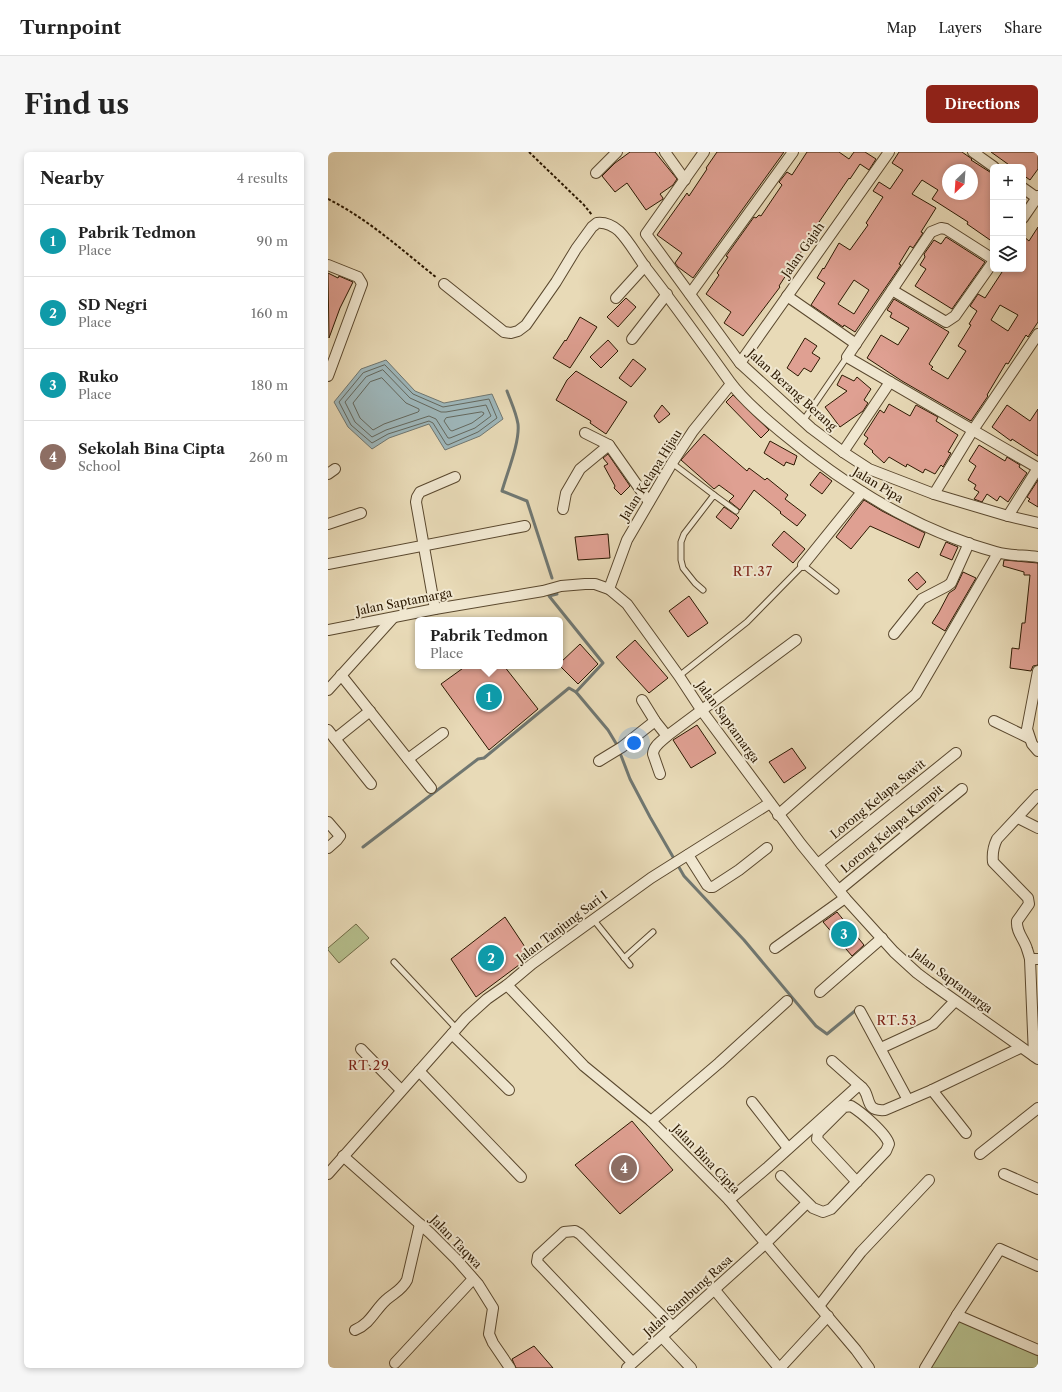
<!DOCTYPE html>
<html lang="en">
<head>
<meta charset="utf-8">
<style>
	:root { --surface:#fff; --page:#f6f6f6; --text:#222; --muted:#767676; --line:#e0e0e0; --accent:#8f2418 }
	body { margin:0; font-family:"Libre Caslon Text",serif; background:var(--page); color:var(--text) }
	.controls { position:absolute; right:12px; top:12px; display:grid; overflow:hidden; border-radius:6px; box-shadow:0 2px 6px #0003 }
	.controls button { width:36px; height:36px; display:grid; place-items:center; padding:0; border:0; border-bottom:1px solid var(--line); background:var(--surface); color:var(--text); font:20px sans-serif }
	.compass { position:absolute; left:614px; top:12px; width:36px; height:36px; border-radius:50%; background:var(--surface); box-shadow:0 2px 6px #0003; rotate:205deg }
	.you { position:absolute; left:306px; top:591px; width:14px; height:14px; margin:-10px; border:3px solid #fff; border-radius:50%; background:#1a73e8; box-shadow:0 0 0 6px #1a73e833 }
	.badge { display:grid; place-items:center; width:26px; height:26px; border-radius:50%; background:var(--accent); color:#fff; font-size:13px; font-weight:700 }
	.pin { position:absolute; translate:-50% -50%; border:2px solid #fff; box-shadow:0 1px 4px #0006 }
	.popup { position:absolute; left:87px; top:465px; width:148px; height:52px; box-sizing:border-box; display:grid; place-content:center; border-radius:6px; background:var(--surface); filter:drop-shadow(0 1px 3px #0005); font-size:13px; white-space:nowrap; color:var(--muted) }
	.popup b { font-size:15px; color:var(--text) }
	.popup::after { content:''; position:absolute; left:50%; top:100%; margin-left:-8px; border:8px solid transparent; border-top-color:var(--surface) }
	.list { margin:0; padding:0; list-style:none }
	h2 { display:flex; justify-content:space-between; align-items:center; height:52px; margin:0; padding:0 16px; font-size:17px }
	h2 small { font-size:13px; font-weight:400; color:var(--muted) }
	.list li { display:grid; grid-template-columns:26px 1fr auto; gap:12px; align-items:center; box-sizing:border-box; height:72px; padding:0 16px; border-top:1px solid var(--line) }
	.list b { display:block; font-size:15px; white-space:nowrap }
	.list p { margin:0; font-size:13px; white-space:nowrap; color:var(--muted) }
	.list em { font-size:13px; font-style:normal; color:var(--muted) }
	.icon { flex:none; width:22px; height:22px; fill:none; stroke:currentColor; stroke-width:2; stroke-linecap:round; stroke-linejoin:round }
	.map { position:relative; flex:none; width:710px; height:1216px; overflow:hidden; border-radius:6px }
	header { display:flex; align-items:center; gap:24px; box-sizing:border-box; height:56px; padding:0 20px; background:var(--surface); border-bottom:1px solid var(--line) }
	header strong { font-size:19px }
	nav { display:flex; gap:22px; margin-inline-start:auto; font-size:14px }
	.intro { display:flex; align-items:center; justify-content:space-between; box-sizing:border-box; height:96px; padding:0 24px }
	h1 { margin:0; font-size:28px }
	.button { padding:10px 18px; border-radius:6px; background:var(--accent); color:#fff; font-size:14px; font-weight:700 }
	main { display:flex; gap:24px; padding:0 24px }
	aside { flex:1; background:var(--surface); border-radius:6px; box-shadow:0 2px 6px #0003 }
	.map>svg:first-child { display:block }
</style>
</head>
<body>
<header>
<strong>Turnpoint</strong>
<nav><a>Map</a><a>Layers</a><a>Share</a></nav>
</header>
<div class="intro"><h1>Find us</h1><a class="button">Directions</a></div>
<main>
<aside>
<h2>Nearby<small>4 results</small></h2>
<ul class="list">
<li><span class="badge" style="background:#0f9aa8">1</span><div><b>Pabrik Tedmon</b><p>Place</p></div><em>90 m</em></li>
<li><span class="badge" style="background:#0f9aa8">2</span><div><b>SD Negri</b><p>Place</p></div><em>160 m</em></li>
<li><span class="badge" style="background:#0f9aa8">3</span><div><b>Ruko</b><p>Place</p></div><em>180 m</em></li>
<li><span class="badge" style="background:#8d6e63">4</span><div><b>Sekolah Bina Cipta</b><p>School</p></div><em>260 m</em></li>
</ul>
</aside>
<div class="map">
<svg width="710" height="1216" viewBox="0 0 710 1216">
	<rect width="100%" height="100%" fill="#e8dab7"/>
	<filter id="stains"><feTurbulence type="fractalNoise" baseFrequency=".005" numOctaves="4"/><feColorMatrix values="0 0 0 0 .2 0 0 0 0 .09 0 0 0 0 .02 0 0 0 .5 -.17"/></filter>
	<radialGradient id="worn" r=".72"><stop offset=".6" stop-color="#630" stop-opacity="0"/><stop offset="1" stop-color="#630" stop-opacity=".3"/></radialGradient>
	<g fill="#b6c08e" stroke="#706c48">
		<path d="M28,772L41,786L11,811L0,798V796Z"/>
		<path d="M631,1165L710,1201V1216H602Z"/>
	</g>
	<path fill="#9eb7bb" stroke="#707771" d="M58,208L87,239L116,251L164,242L175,267L152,284L117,298L101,272L61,286L44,297L20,275L6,250L33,217Z"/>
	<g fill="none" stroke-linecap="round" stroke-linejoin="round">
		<g stroke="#64685e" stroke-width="1">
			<path d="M57,213L85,242L115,255L161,247L169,266L150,280L120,293L118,292L105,271L101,269L60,282L44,291L23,273L11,250L35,221Z"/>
			<path d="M55,218L82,246L113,260H118L158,253L163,264L147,276L122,286H120L108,267L101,264L58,278L44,285L27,270L17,250L38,225Z"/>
			<path d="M54,226L78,251L91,257V259L90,260L56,272L45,278L32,266L25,251L42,230Z"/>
			<path d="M154,260L156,261L155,263L144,271L124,279L122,278L116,269L118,266Z"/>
		</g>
		<g stroke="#707771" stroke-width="3">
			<path d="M179,239C183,250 188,260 190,272C192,290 179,321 174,339L199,349L224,426"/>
			<path d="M229,442L221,444L275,511L248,540L280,578L289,593L302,627L322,665L356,724L416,788L488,874L499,882L528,858"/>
			<path d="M35,695L150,607L156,606L241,536L248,540"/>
		</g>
	</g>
	<g fill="#dfa092" stroke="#2b1801" fill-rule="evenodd">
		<path d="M302,0H327L349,27L345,33L332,42L335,46V47L318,58L299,31L287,40L274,24L287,11Z"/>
		<path d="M389,0H456L365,126L350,115L347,111L354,101L329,83L359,41L361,44L379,17L378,16Z"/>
		<path d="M479,0H511L521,7L526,0H537L548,7L541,18L532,12L522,27L521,26L489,73L491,74L462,116V117L451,134L452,135L415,184L396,171L403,160L378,142L391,123L389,121L400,105L398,104L426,65L428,66L431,63L433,64L454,33L451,30L459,20L464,23Z"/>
		<path d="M571,0H634L644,7L643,8L665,22V90L639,72L640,70L604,47L610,38L594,28L584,42L608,56L593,80L595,81L585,96L582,94L571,112L573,113L527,180L516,173L515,175L483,153L497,131L489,126L495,116L496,117L511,91L522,98L540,73L538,71L555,45L545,39L551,30L562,37L575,18L564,11ZM620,18H644V42H620ZM526,128L541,138L526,162L510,152Z"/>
		<path d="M663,0H710V17L702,28L695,23V15H684Z"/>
		<path d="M710,75V170L700,185L698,183L680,212L678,211L659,243L660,244L643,269L574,229L539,206L553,183L570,193L581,176L562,165L564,161L559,158L566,147L621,180L601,212L605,215L603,217L620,227L638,199L630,194L643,173L641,172L649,159L642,154L650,142L657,146L676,117H695V84L701,89ZM672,153L690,163L680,179L663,168Z"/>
		<path d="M618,85L657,110L624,157L587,134L598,117L592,113L597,105L596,102L606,88L613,92Z"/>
		<path d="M0,121L10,126L11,124L25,130L12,156L1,186Z"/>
		<path d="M298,146L308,155L290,175L279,165Z"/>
		<path d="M252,165L269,175L242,216L225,206L237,188L238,189Z"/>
		<path d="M477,186L489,194L484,201L492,206L483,220L476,216L470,224L459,216Z"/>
		<path d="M280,188L290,199L273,216L262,205Z"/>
		<path d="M305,207L318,217L303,235L291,226Z"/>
		<path d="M248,219L299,250L278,282L262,271L263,269L228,248L239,228Z"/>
		<path d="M514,223L526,229L529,225L543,237L536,248L540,251L535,259L512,275L497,255L519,239L509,233Z"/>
		<path d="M405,243L441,278L433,286L398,250Z"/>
		<path d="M561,252L582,264L588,253L610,265L608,269L630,283L620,300L623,301L615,315L613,313L607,322L597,317L595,321L579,312L578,315L561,305L556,311L544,300L545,299L536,292L540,286L536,283L552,258L556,261Z"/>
		<path d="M334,253L342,262L331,271L326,264Z"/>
		<path d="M679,253L702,269L710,257V304L684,287L683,289L664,275Z"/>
		<path d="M376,282L419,319L421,316L437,328L439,326L460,343L457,347L478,363L469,374L452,361L453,360L426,338L412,358L401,349L406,344L391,333L386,337L353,308Z"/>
		<path d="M442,289L469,304L466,313L458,310L456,314L436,301Z"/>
		<path d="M651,293L677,309L679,305L692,313L691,315L699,321L680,350L672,344L669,349L659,342L654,350L646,347L651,340L646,337L648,333L640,328L648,314L641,309Z"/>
		<path d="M280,302L302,334L293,343L286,336L287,334L276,314L280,312L275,306Z"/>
		<path d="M492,320L504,329L494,342L482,333Z"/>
		<path d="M710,328V355L700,349L702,347L699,345Z"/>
		<path d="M536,348L554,359L597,381L591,396L542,374L523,397L508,385Z"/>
		<path d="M396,355L408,363L411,366L403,377L388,365Z"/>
		<path d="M456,379L477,397L465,411L444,393Z"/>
		<path d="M280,382L282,406L250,408L247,385Z"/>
		<path d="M618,390L630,395L624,408L612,403Z"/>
		<path d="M676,408L710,411V513L705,514L703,519L682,516L684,496L691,497L694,471H697L702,423H696V420L675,414Z"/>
		<path d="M589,420L598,430L589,438L580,428Z"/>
		<path d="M635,420L648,426L617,479L604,471L611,460L621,441L627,437Z"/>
		<path d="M361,444L380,471L360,485L341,459Z"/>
		<path d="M307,488L340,526L321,541L288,505Z"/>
		<path d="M252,492L270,512L250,532L232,514V511Z"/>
		<path d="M138,514H176L210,557L161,598L113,532Z"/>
		<path d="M369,573L388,601L363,616L345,588Z"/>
		<path d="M464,596L478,616L456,631L441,610Z"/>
		<path d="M509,760L536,793L524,804L495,770Z"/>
		<path d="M177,765L203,804L148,845L123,807Z"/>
		<path d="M304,969L345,1018L292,1062L247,1013Z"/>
		<path d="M206,1194L225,1216H188L184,1207Z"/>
	</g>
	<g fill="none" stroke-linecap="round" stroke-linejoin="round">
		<g stroke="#5a482e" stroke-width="7">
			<g id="lane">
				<path d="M475,269L519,205"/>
				<path d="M344,311L386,343"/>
				<path d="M375,438L367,431L355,416L353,408V390L356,382L386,343L408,359"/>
				<path d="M351,524L419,470L475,413L508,439"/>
				<path d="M265,767L302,813"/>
				<path d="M296,806L325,780"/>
				<path d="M66,810L129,877"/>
			</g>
		</g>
		<g stroke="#5a482e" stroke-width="12">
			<g id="street">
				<path d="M337,0L357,28"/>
				<path d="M376,0L318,82L412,211L483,276L515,300L541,317L606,342L680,364L710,371"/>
				<path d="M645,0L666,15"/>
				<path d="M268,21L289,0"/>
				<path d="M695,36L709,46"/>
				<path d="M695,66L710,44"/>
				<path d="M665,107L618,77L613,76L603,80L519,205L710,316"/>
				<path d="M0,113L30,125L33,130L34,132L0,224"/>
				<path d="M116,132L176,180L183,181L190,179L198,173L228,130L248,97L264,75L269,71C277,70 285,74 291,79C301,89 309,104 318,116C347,153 374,191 402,230C416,249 440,269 458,284C519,335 591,379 668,400C681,404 696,403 710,405"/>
				<path d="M564,138L618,170L627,164L665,110"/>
				<path d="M362,142L465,0"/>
				<path d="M459,144L528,192"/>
				<path d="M288,146L317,114"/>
				<path d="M304,187L339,142"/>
				<path d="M412,211L561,0"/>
				<path d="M257,281L281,293L321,350"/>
				<path d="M515,300L562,230"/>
				<path d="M0,322L7,317"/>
				<path d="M606,342L645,278L710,182"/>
				<path d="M235,357L238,341L252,317L281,293"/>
				<path d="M680,364L710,316"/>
				<path d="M0,372L33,361"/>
				<path d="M0,412L197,374"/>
				<path d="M475,413L534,340"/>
				<path d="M281,437L299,388L344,311L365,279L403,232"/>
				<path d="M107,457L88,350L89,345L92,340L127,325"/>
				<path d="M0,478L107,457L215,439L233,434L257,432H267L281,437L299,452L351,524L374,559L473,692L517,746L566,800L589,821L601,830L710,907"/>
				<path d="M566,482L594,447L619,434L623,431L641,391"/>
				<path d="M710,519L699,577L704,592L710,599"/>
				<path d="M13,523L103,636"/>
				<path d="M0,538L65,466"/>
				<path d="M314,548L327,569L339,584"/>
				<path d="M666,569L701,586"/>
				<path d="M0,578L43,632"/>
				<path d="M7,587L42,559"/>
				<path d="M80,607L115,581"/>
				<path d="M271,609L294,595L327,569"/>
				<path d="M332,622L325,602C325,594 334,589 339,584L468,488"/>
				<path d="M450,663L588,542L670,401"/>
				<path d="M690,666L710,676"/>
				<path d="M0,670L12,684L9,688L0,696"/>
				<path d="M360,703L379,733L382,735H385L411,718L439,696"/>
				<path d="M490,712L628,601"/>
				<path d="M511,738L634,637"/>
				<path d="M447,796L517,746"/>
				<path d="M702,807C701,803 700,800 699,797C696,787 688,780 689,769L701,752L700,746L665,710C664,701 665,695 669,687L710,643"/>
				<path d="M179,833L256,914L323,969L401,1048L528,1198L541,1216"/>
				<path d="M492,840L554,786"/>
				<path d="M532,859L580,948"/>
				<path d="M124,882L181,938"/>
				<path d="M553,896L605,872L627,849"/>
				<path d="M33,897L73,938"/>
				<path d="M706,904L702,807H710"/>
				<path d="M504,909L531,933"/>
				<path d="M91,919L193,1025"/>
				<path d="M604,938L638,981"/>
				<path d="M424,950L460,996"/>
				<path d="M323,969L391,911L459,849"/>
				<path d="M652,1002L710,956"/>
				<path d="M15,1004L102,1081L129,1108L150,1132L165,1156L161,1182L165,1191L182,1216"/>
				<path d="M0,1022L138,866L159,847L179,833L204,812L323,726L442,651"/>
				<path d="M676,1022L710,1037"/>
				<path d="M453,1024L485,1056L495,1060L503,1057L558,999L561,992C558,981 533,960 523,954L516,955L490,981L489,987L529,1030"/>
				<path d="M401,1048L440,1015L531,933C545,941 534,960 557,958L604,938L692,896"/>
				<path d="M386,1137L451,1216"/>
				<path d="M491,1154L533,1100L601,1028"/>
				<path d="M629,1163L710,1198"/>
				<path d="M27,1178C43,1171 46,1159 58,1148C66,1141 74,1138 79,1128L92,1072"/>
				<path d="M334,1185L363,1216"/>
				<path d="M304,1210L209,1110L210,1104L236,1080L247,1079L252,1082L345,1175"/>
				<path d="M67,1211L145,1127"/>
				<path d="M299,1216L438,1091L479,1051"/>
				<path d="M452,1216L500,1164"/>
				<path d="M597,1216L629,1163L672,1097L710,1114"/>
			</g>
		</g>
		<g stroke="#2b1801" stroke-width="2" stroke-dasharray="3 2" stroke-linecap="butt">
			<path d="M201,0L256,53L264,63"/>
			<path d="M0,47C40,67 74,98 109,126"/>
		</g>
		<use href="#lane" stroke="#f0e7d0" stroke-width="5"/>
		<use href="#street" stroke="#f0e7d0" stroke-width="10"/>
	</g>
	<g text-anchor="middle" stroke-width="4" stroke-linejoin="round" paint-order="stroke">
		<g font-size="12" fill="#2b1801" stroke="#f0e7d0">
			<text transform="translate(475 98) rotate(-55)" y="4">Jalan Gajah</text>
			<text transform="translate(464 238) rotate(42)" y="4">Jalan Berang Berang</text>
			<text transform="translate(323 323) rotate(-58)" y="4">Jalan Kelapa Hijau</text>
			<text transform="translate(550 333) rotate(31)" y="4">Jalan Pipa</text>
			<text transform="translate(76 450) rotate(-11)" y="4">Jalan Saptamarga</text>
			<text transform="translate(400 570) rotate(54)" y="4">Jalan Saptamarga</text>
			<text transform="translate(550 647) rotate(-39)" y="4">Lorong Kelapa Sawit</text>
			<text transform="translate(564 677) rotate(-40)" y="4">Lorong Kelapa Kampit</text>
			<text transform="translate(234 775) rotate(-37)" y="4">Jalan Tanjung Sari I</text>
			<text transform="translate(624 829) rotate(37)" y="4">Jalan Saptamarga</text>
			<text transform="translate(378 1007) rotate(46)" y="4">Jalan Bina Cipta</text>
			<text transform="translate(128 1090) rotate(46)" y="4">Jalan Taqwa</text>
			<text transform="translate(360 1144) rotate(-42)" y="4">Jalan Sambung Rasa</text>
		</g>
		<g font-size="13" letter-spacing="1" fill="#7a1f14" stroke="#f0e7d0">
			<text x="425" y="424">RT.37</text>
			<text x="569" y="873">RT.53</text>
			<text x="41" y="918">RT.29</text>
		</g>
	</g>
	<rect width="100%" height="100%" filter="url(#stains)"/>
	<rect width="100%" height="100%" fill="url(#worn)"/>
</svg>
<div class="controls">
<button>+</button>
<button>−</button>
<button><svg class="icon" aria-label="layers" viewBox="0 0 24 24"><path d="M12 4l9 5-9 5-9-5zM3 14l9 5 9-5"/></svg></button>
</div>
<svg class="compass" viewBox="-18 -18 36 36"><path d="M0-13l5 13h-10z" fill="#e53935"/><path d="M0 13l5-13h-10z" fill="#767676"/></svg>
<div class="you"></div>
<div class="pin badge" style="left:161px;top:545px;background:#0f9aa8">1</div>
<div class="popup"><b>Pabrik Tedmon</b>Place</div>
<div class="pin badge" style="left:163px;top:806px;background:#0f9aa8">2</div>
<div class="pin badge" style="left:516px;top:782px;background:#0f9aa8">3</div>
<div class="pin badge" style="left:296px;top:1016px;background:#8d6e63">4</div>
</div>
</main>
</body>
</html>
